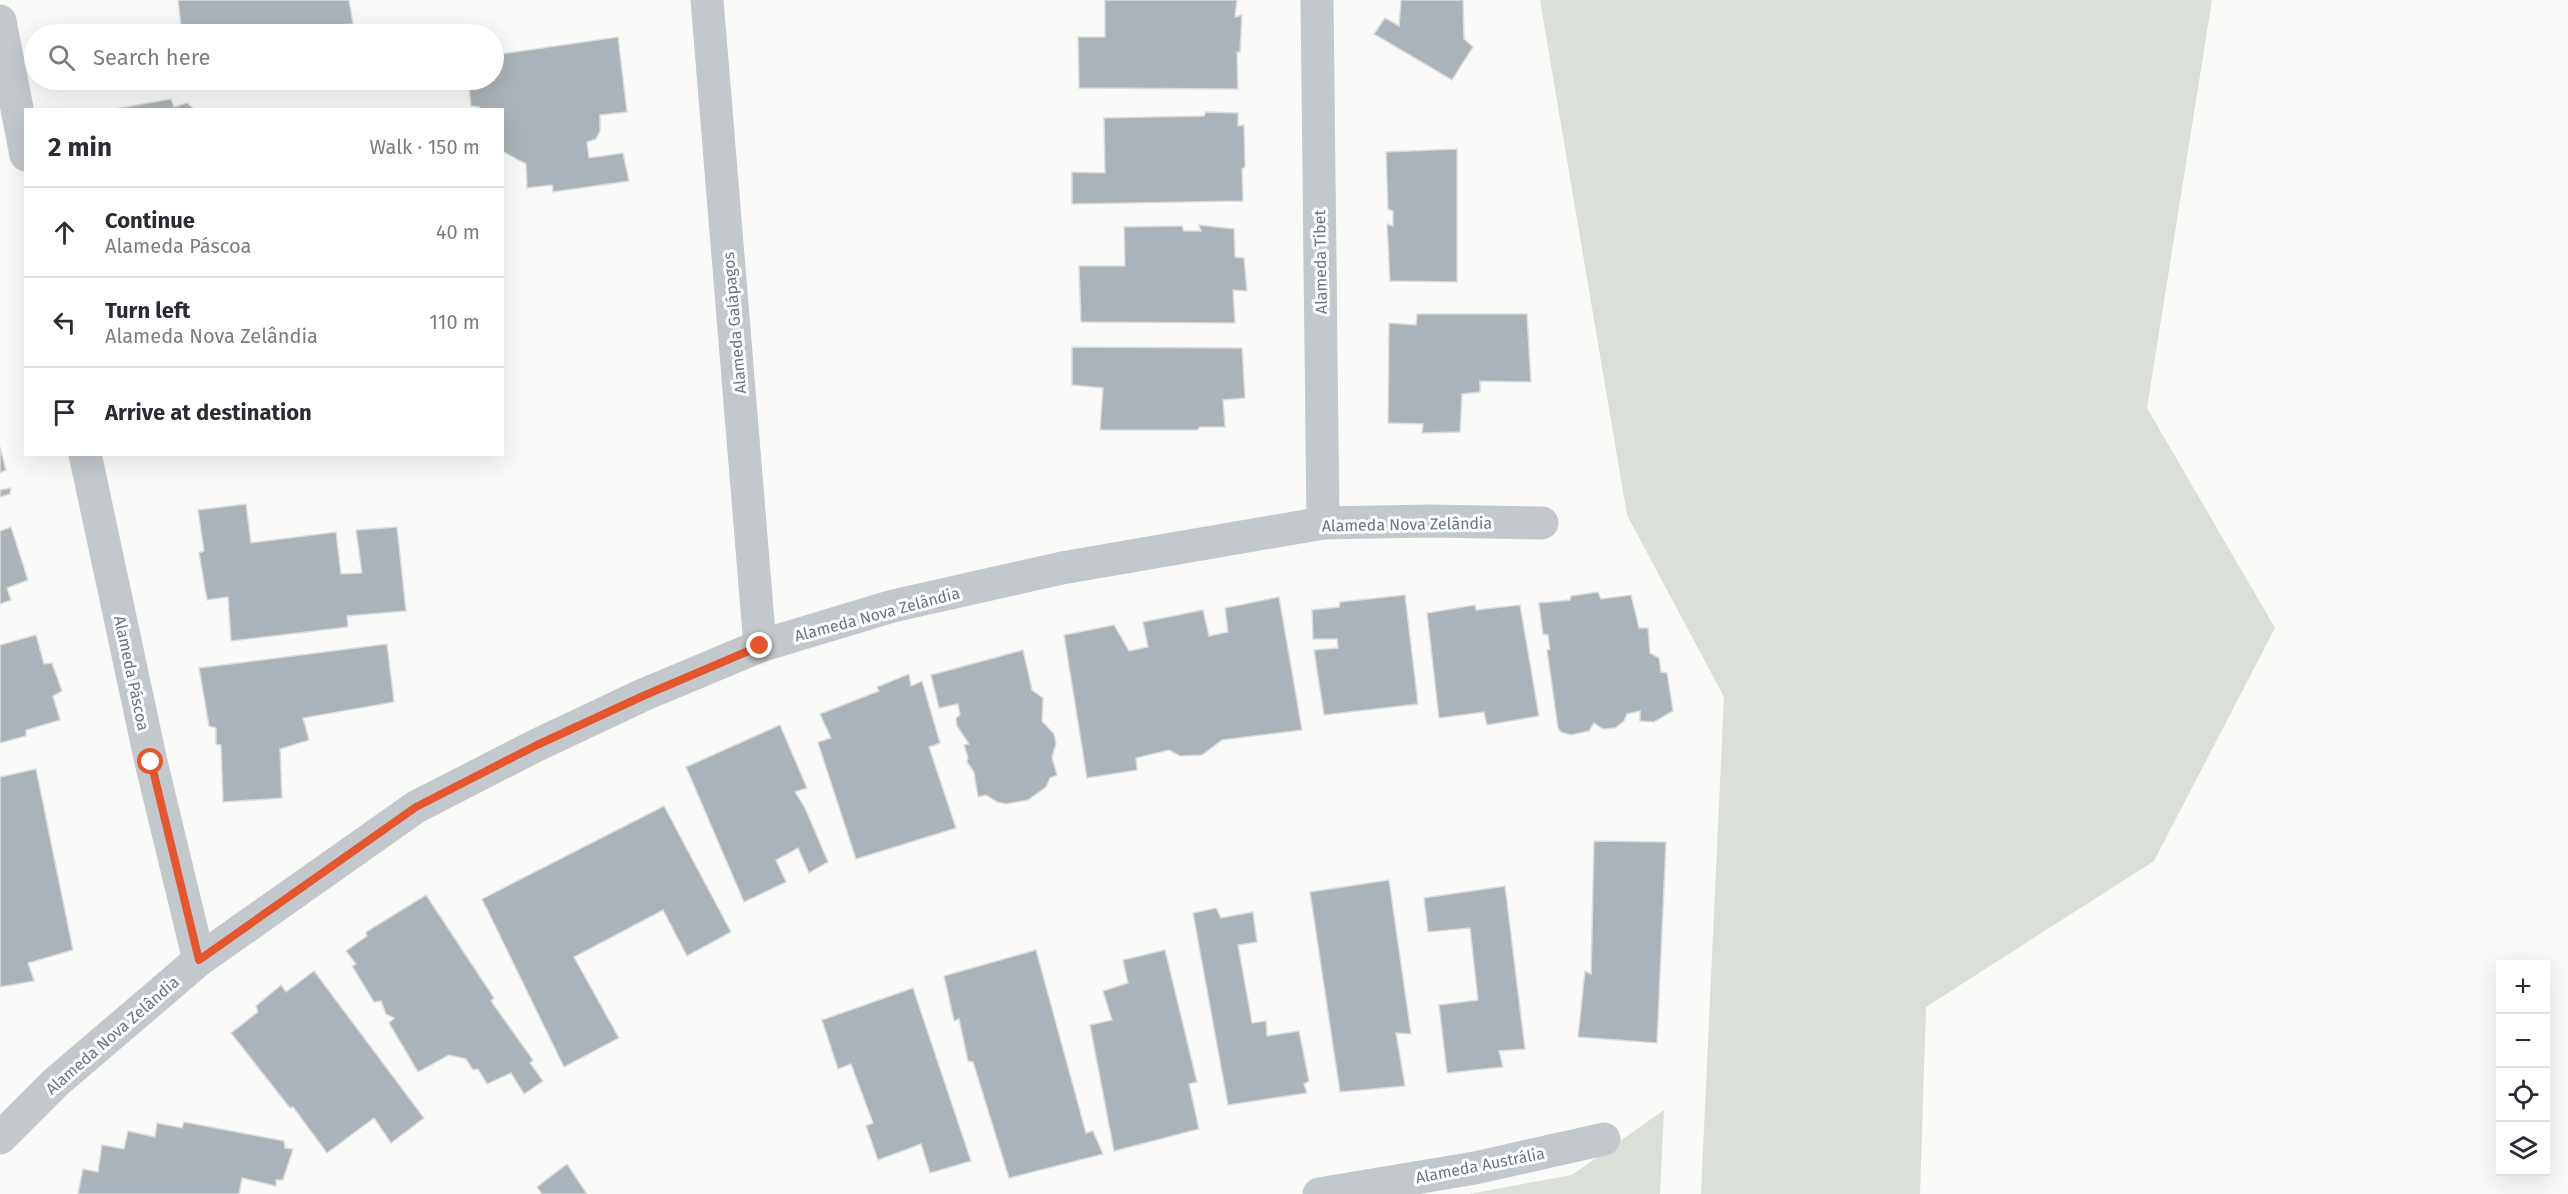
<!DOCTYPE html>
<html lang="en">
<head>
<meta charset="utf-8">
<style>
	:root { --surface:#fff; --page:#f7f7f7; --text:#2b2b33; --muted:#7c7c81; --line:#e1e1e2 }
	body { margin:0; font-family:"Fira Sans",sans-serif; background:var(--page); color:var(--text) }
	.controls { position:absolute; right:18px; bottom:18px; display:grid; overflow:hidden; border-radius:0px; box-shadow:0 6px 24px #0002 }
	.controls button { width:54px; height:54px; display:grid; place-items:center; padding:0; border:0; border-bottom:2px solid var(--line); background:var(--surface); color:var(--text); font:30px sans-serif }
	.stop { position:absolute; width:18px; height:18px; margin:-14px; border:4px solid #e4572e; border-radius:50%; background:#fff }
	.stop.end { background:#e4572e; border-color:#fff; box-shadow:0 2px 6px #0008 }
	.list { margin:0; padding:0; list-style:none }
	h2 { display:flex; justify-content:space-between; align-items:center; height:78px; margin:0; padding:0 24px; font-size:26px }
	h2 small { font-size:20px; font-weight:400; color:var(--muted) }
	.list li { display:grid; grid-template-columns:39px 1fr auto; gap:18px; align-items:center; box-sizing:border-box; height:90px; padding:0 24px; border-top:2px solid var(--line) }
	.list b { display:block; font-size:22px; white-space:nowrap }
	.list p { margin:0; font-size:20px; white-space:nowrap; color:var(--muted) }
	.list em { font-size:20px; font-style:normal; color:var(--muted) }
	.icon { flex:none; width:33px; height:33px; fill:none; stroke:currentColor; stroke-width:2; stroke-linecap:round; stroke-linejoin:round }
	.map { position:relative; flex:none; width:2568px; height:1194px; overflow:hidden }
	.search { position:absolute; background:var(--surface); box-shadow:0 6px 24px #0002; left:24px; top:24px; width:480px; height:66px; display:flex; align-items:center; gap:15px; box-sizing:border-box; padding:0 21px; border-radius:33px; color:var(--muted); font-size:22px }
	.panel { position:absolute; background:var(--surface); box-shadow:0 6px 24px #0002; left:24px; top:108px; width:480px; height:348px; border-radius:0px }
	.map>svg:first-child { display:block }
</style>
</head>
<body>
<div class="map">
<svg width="2568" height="1194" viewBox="0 0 2568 1194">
	<rect width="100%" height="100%" fill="#fafaf8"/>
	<g fill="#dadfd7">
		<path d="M1540,0H2212L2147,408L2275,628L2154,861L1926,1007L1920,1194H1701L1724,697L1627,515Z"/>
		<path d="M1664,1110L1660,1194H1469L1572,1175Z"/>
	</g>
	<g fill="#aab3b9" stroke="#dcdcda" stroke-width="1.5">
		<path d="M178,0H349L353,24L323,26L322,34H182Z"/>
		<path d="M1105,0H1237L1235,17L1242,15L1240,52H1237L1238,89L1079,88L1078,37H1105Z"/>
		<path d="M1401,0H1463L1464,39L1473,47L1452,80L1374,34L1385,18L1399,26Z"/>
		<path d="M618,37L627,112L600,115V131L596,139L587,142L589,158L623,153L629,181L553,192L552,185L527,188L526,164L502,151V110H479V107L471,106L468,80H494V55Z"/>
		<path d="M171,99L174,107L187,103L195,110H109Z"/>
		<path d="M1206,112L1238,113V126L1244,125L1245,167L1242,169L1243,201L1072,204V172L1105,173L1104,118L1204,116Z"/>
		<path d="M1457,149V282L1390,281L1387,224L1393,226V211L1388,209L1386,152Z"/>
		<path d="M1199,225L1234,229L1235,257L1244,258L1247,291L1233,290L1235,323L1081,322L1079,266H1125L1124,227L1182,226L1184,231H1201Z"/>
		<path d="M1417,314H1527L1531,382L1480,381V392L1462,394L1460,432L1422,433L1423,424L1388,423L1389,323L1416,325Z"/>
		<path d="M1072,347L1242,348L1245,398L1223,400L1225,427H1200L1197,430H1100L1103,388L1072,385Z"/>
		<path d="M0,447L6,470L0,473Z"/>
		<path d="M11,488L10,494L0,497V490Z"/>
		<path d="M246,504L251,543L336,532L341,574L362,573L356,530L397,527L406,611L347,616L348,627L231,641L228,597L207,600L199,553L204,551L198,510Z"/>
		<path d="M11,527L28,580L7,588L11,600L0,604V531Z"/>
		<path d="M1598,592L1601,599L1631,595L1639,628H1648L1650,653L1659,658L1661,672L1667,673L1673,711L1654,722L1640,721V711L1627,714L1624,721L1615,728L1603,729L1594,723L1589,731L1571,735L1561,732L1558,728L1547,650L1550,649L1548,635L1543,634L1539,603L1570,600L1571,596Z"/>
		<path d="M1405,595L1418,704L1324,715L1314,650L1338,648L1337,639H1313L1312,610L1339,607L1340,602Z"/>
		<path d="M1279,597L1302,730L1222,740L1202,755L1180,756L1169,750L1136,758L1137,770L1087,778L1064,635L1114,625L1129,651L1148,647L1143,622L1203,610L1209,636L1228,632L1225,608Z"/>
		<path d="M1475,605L1476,610L1520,605L1539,716L1487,725L1484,712L1439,718L1427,613Z"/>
		<path d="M36,635L44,664L52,663L62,691L53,696L60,720L26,730V736L0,743V645Z"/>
		<path d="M387,644L394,702L303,718L309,740L280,749L282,798L223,802L221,745L216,744V728L209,726L199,668Z"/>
		<path d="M1023,650L1032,690L1043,698L1042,721L1054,734L1056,744L1052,757L1057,775L1050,778L1046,787L1028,800L1006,804L997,802L986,795L978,797L974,772L967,762L968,757L964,745L969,744L957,726L956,718L960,715L958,704L939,708L931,675Z"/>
		<path d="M909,674L911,686L922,681L940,743L929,747L956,828L856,859L819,746L818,742L831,738L820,714L879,691L877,687Z"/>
		<path d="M780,725L807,788L795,792L805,808L828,862L809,873L798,848L776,860L786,882L744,902L686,767Z"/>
		<path d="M36,769L73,950L28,963L34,981L0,987V777Z"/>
		<path d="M664,806L731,932L687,956L663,910L574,957L619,1038L564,1067L482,899Z"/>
		<path d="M1594,841L1666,842L1657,1043L1578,1037L1585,971L1591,974Z"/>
		<path d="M1389,880L1411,1034L1396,1033L1405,1086L1340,1092L1310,892Z"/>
		<path d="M1505,886L1525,1049L1499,1051L1503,1067L1447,1073L1439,1005L1478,1000L1470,928L1428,932L1424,898Z"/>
		<path d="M426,895L494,998L491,1001L533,1060L530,1063L543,1081L524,1094L511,1073L487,1084L478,1069L473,1070L466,1059L449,1055L418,1072L389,1023L394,1018L386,1014L381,1001L374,1002L352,966L356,964L346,951L367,936L366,932Z"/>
		<path d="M1216,908L1221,918L1253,912L1257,942L1238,945L1252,1023L1266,1021L1267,1036L1299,1031L1309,1081L1304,1084L1307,1093L1228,1105L1193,913Z"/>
		<path d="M1036,950L1086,1133L1093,1131L1103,1154L1009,1178L973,1062L968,1061L959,1019L954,1021L944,976Z"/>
		<path d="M1165,950L1197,1082L1189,1084L1199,1129L1114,1151L1090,1025L1112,1020L1103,991L1128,983L1123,960Z"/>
		<path d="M314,971L424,1118L391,1143L374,1118L327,1153L293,1107L290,1108L231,1033L258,1012L256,1006L281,985L286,992Z"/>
		<path d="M913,988L971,1161L930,1173L921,1144L878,1160L866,1126L873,1123L851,1064L838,1069L822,1020Z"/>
		<path d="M184,1122L284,1141L285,1148L293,1149L283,1180H276V1186L242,1178L239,1194H78L83,1169L98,1172L102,1145L124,1149L128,1131L155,1137L157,1123L182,1128Z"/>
		<path d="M567,1164L587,1194H542L537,1187Z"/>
	</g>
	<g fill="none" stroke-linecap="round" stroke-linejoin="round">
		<g stroke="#c3c8cc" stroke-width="33">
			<path d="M707,0L760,646"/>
			<path d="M1317,0L1323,523"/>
			<path d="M0,21L26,155"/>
			<path d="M85,454L151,762L199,960"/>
			<path d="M0,1138L55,1083L199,960L416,807L537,745L643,695L760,646L893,606L1062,568L1323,523L1430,521L1542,523"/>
			<path d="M1319,1194L1475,1168L1604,1139"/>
		</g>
	</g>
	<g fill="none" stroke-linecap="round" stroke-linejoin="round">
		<path stroke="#e4572e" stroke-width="8" d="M151,762L199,960L416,807L537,745L643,696L760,646"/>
	</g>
	<g text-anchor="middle" stroke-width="6" stroke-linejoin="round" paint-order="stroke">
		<g font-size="16" fill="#657683" stroke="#fff">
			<text transform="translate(1320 262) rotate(-91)" y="6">Alameda Tibet</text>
			<text transform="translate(734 323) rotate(-95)" y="6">Alameda Galápagos</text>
			<text transform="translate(1407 524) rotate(-1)" y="6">Alameda Nova Zelândia</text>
			<text transform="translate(877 614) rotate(-15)" y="6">Alameda Nova Zelândia</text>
			<text transform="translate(132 673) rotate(78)" y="6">Alameda Páscoa</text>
			<text transform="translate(112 1035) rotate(-41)" y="6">Alameda Nova Zelândia</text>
			<text transform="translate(1480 1165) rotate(-11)" y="6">Alameda Austrália</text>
		</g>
	</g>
</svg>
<div class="controls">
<button>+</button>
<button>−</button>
<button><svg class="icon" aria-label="locate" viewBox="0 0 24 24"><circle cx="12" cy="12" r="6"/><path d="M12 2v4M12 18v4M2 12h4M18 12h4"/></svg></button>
<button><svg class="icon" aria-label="layers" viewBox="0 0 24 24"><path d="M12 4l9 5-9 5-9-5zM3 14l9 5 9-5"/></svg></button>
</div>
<div class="stop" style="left:151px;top:762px"></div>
<div class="stop end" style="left:760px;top:646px"></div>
<div class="search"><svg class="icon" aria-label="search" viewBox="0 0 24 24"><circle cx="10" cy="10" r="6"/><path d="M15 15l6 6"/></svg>Search here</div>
<section class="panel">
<h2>2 min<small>Walk · 150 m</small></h2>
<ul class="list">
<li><svg class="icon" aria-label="ahead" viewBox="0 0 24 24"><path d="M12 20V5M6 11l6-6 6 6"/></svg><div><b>Continue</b><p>Alameda Páscoa</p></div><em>40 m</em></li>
<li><svg class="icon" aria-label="left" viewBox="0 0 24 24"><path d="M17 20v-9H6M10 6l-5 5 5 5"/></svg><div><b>Turn left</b><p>Alameda Nova Zelândia</p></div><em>110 m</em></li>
<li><svg class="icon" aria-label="arrive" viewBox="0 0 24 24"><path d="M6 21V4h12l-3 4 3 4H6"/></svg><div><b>Arrive at destination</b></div></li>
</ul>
</section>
</div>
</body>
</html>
